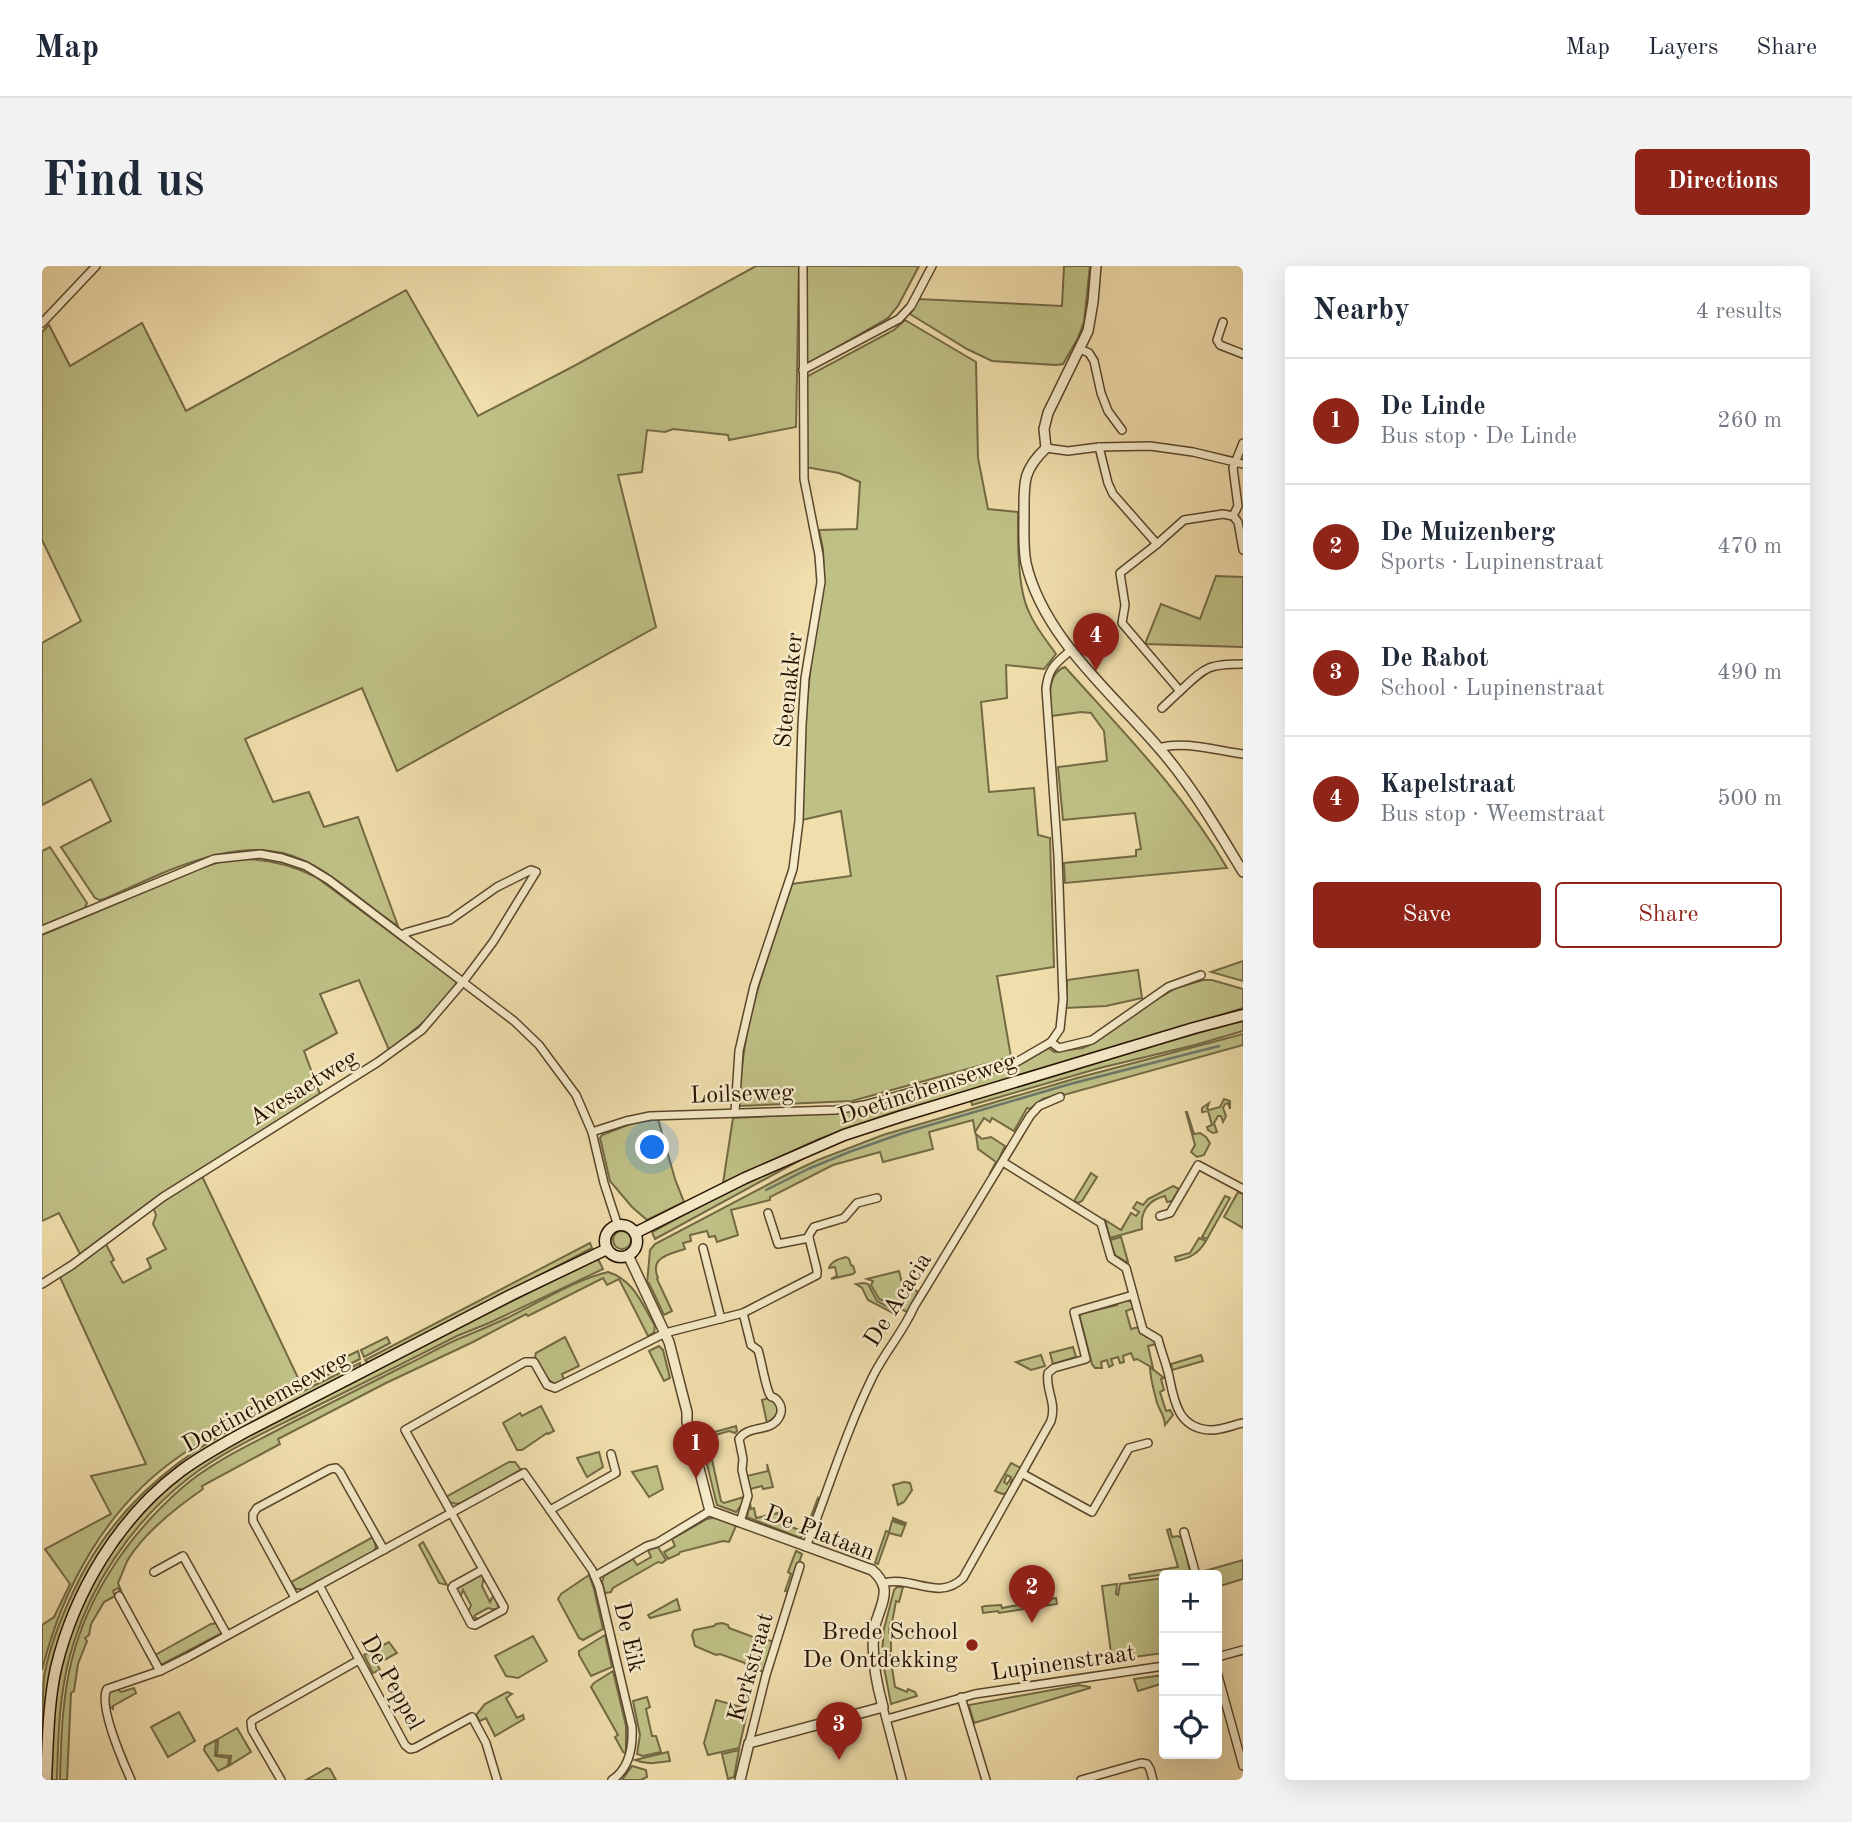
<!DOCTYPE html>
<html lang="en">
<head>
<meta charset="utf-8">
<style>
	:root { --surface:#fff; --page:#f2f2f3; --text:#1f2937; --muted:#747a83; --line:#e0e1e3; --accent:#8f2418 }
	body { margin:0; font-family:"Old Standard TT",serif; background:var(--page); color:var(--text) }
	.controls { position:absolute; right:21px; bottom:21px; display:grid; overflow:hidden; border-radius:7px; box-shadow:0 7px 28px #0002 }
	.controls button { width:63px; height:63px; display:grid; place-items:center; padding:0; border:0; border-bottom:2px solid var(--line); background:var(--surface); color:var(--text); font:35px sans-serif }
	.you { position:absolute; left:611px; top:882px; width:24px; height:24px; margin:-18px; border:5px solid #fff; border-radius:50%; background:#1a73e8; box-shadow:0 0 0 10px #1a73e833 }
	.badge { display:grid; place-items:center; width:46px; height:46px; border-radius:50%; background:var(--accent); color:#fff; font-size:23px; font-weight:700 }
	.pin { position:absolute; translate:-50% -58px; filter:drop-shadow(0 2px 4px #0008) }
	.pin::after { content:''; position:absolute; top:37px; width:24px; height:21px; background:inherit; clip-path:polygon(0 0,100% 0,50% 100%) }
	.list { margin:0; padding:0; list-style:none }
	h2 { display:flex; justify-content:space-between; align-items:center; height:91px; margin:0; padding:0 28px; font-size:30px }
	h2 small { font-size:23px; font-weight:400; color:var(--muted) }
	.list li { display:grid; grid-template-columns:46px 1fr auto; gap:21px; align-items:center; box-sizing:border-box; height:126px; padding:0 28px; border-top:2px solid var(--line) }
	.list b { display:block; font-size:26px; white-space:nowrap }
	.list p { margin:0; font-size:23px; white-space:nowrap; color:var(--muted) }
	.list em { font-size:23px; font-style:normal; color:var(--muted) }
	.actions { display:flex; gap:14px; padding:21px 28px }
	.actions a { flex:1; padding:16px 0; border:2px solid var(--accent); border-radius:7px; text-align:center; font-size:24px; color:var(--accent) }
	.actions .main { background:var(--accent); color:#fff }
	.icon { flex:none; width:38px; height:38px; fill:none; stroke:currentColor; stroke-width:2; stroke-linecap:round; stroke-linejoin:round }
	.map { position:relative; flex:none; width:1201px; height:1514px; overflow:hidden; border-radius:7px }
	header { display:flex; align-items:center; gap:42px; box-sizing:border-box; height:98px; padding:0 35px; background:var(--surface); border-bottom:2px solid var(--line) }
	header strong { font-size:33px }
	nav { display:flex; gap:38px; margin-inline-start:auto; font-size:24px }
	.intro { display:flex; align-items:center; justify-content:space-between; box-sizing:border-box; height:168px; padding:0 42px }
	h1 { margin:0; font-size:49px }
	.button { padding:18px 32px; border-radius:7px; background:var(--accent); color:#fff; font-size:24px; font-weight:700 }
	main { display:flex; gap:42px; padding:0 42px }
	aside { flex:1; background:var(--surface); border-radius:7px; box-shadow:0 7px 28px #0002 }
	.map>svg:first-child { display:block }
</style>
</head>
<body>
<header>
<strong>Map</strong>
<nav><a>Map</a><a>Layers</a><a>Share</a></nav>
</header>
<div class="intro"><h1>Find us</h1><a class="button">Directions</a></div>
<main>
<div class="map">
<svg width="1201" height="1514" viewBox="0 0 1201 1514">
	<rect width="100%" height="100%" fill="#f0deac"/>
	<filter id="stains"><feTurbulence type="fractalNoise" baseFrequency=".00286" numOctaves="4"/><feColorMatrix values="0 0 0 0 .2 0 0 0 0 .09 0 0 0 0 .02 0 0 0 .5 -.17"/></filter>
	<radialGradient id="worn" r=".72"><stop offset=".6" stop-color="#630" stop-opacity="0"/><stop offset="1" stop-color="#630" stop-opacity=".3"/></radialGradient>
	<g fill="#bfc086" stroke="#736943" stroke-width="2">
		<path d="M714,0H757L754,161L687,174L686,169L631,163L623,166L605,164L600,206L576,209L614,361L355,505L320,422L203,473L231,536L267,526L282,561L316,551L356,660C324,639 296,611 263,595C198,563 121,608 62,633L57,634L53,632L19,581L69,555L49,513L0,539V377L39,355L0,274V66L7,59L28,100L100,57L144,145L364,24L436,150L532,100Z"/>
		<path d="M764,0H877L856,40L846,52L764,99Z"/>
		<path d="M1022,0H1048L1042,56L1036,72L1021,98L1014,99L950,95L925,83L868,48L876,33L1020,40Z"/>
		<path d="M863,54L934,96L936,192L946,243L976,246C976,273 975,322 987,346C993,361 1005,375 1014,388L1002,403L964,399L965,432L939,436L947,526L992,522L996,569L1008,572L1012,701L955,710L969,791L810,835L697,840C696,827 698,814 700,802C706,738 731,679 750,618L809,610L799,545L760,554L762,464L770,389L782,314L781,283L777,264L815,263L818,216L797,207L763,201L764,111L852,64Z"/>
		<path d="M1174,310L1201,311V381L1103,378L1119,338L1158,353Z"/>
		<path d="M1023,401C1082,467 1140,525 1185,602L1023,617L1022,597L1094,590V584L1099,583L1093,547L1021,554L1016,501L1065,495L1062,465L1049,447L1039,446L1009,450C1008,434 1004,407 1023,401Z"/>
		<path d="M8,581L45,637L42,644L0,661V585Z"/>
		<path d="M201,593C228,593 250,599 274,611L415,716C399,745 372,764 347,784L317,714L278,728L295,767L262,785L278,828L113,932L38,988L17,947L0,955V669L159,602L181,595Z"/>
		<path d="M1201,695V715L1169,706Z"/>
		<path d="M1096,704L1100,732L1064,740L1024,742L1025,714Z"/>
		<path d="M1161,714H1170L1201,723V742L955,817L850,847L777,873L681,917L691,852L789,847L831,841L982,796L1007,782L1012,786L1041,782L1050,778L1098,743L1124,728L1134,722Z"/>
		<path d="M1201,755V765L1153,779L1058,802L930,839L929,834C1020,808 1110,778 1201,755Z"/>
		<path d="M1201,768V779L1022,829L1020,827L1001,833L988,843L985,842L972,865L950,852L948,856L942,852L933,866L931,854L887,866L891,883L841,896L838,886L791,899L728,931V934L689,944L696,969L675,976L673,970L667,971L665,965L648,969L649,975L641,977L643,983C628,988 607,991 616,1012L615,1013L630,1045L622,1049L607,1017L605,1018L608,984L613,978L744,909L776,894L841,869L1035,812Z"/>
		<path d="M1182,833L1188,835V843L1186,837L1183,838L1181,842L1184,850L1181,856L1179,850H1176L1172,857L1175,866L1171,867L1166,864L1165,861L1170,859L1166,845L1160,846V842L1167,837L1165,843L1167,844L1178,841Z"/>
		<path d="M1144,846H1145L1152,868L1158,867L1164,871L1168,877L1162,889L1155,891L1149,886L1153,879Z"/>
		<path d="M616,853L633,913L642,936L605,954L590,941L568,915L558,872L560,869L591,857Z"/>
		<path d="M934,868L940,873L949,871L963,880L950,908L948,907L954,896L936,883Z"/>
		<path d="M773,886L613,973L610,966C663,937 717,910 773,886Z"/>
		<path d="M1049,907L1055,911L1040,935L1036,937L1032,935Z"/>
		<path d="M159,908L257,1114L316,1085L318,1093C257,1124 190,1152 135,1192C64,1242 21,1321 0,1404V1359L12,1351L28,1318L3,1283L69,1248L49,1210L104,1198L17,1009L63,976L72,994L69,996L81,1017L109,1002L105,993L124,983L111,958L114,949L111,941Z"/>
		<path d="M1131,920L1137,923L1130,935L1125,936L1123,930C1106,934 1098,946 1100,963L1068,972L1063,954L1079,964L1089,947L1094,950L1097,946L1091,942L1095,936L1101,939L1106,933Z"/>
		<path d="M1196,926L1201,928V962L1182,951Z"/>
		<path d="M1183,930L1188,932L1165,973L1160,971Z"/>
		<circle cx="580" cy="974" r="9"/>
		<path d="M1079,971L1086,996V997L1073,989L1068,974Z"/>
		<path d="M1157,972L1164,975C1156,988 1148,992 1134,995L1133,991L1148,987Z"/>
		<path d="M548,977L550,982L327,1098L323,1094Z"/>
		<path d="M804,991L807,993L809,999L811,1000L813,1006L811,1008L789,1013L795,1010L793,1001L787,1002C789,995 797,993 804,991Z"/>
		<path d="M556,993L561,1003L447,1057L415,1070C368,1094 320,1118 273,1141C231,1163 186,1182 148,1211C90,1256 46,1321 27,1393C17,1432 16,1474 15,1514H8C10,1475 11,1436 20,1398C40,1318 90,1243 159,1197C207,1164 262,1141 314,1115C394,1074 474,1032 556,993Z"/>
		<path d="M857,1005L860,1017L876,1026L865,1046L837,1033L829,1019L831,1015L825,1013Z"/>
		<path d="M566,1006C592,1014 600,1038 613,1060L612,1067L606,1070L577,1013L565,1019L561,1012L486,1050L484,1048L431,1076L344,1117L236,1173L238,1178L160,1220L161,1223C135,1241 104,1265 87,1292C83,1298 80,1309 76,1317L80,1327H79L76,1322L71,1325L73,1330L62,1336L49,1358L47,1369L43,1372L45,1375L36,1398L32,1425L29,1427L25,1514H18C19,1474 20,1432 30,1393C47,1326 89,1266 141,1221C171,1195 210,1178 245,1159C285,1139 324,1119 364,1099C383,1090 401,1079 421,1071C436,1065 450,1059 465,1052C496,1037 532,1014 566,1006Z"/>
		<path d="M821,1017L826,1018L835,1035L852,1044L851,1047L826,1034L820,1022L814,1018Z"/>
		<path d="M1085,1034L1089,1036L1092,1042L1084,1045L1089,1063L1097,1061L1098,1067L1113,1075L1114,1078L1106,1080L1111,1102L1095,1093L1092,1094L1089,1087L1081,1090L1082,1096L1078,1097L1076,1091L1069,1093L1071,1099L1067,1101L1065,1094L1059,1096L1060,1102H1053L1050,1098L1038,1052V1048L1075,1039L1077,1036Z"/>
		<path d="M345,1071L348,1077L322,1091L319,1084Z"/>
		<path d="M523,1071L537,1100L520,1108L522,1114L512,1118L506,1113L493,1091L494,1087Z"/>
		<path d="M617,1080L621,1084L628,1112L622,1115L607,1085Z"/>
		<path d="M1031,1081L1034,1091L1011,1098L1008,1087Z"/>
		<path d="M999,1089L1003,1100L989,1104L974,1096Z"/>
		<path d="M1159,1089L1161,1095L1130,1104L1129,1098Z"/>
		<path d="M318,1097V1103L216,1154L151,1191L58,1287L30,1341L13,1385L4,1435L0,1490C0,1464 0,1437 2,1411C7,1381 18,1354 31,1326C90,1198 200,1156 318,1097Z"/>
		<path d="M1108,1101L1122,1112L1119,1113L1122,1124L1118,1126L1124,1145L1128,1144L1131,1149L1123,1159C1123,1151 1118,1145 1115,1137C1112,1125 1108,1112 1108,1101Z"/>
		<path d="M726,1132L733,1136C738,1147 735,1150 725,1157L720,1134Z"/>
		<path d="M499,1140L512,1165L506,1168L505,1167L480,1184H475L461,1157L478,1147L480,1150Z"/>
		<path d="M694,1160L695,1165L693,1167L687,1165L670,1170V1173L666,1175L679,1235L682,1237L702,1231L701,1237L694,1246L675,1239L658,1170Z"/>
		<path d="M557,1186L561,1201L545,1211L535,1192Z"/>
		<path d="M467,1196H473L479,1204L419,1237C412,1239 407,1237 404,1231Z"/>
		<path d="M969,1197L979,1202L972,1215L968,1213L969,1211L965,1209L962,1216L965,1218L967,1215L971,1217L965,1227L960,1228L953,1225Z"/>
		<path d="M725,1198L731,1221L721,1223L720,1220L708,1223L705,1210L726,1205Z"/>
		<path d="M615,1200L621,1223L607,1231L590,1206Z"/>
		<path d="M862,1216L868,1217L870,1224L862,1236L856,1239L851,1219Z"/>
		<path d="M776,1232L778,1235L767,1265L758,1272L705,1251L708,1237L709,1243L712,1242L714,1252L736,1247L738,1257L763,1266Z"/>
		<path d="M674,1251L694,1260L687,1276L681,1275L638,1286L637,1288L626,1293L622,1286L633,1280L630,1273L665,1253Z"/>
		<path d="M851,1252L864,1257L859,1270L847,1267L836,1298L833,1297L844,1265L847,1266L850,1255L862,1259L859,1256L851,1254Z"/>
		<path d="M1128,1263L1130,1271L1136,1270L1140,1272L1148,1305L1088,1313L1087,1309L1136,1301L1125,1264Z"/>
		<path d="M331,1271L334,1281L331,1286L261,1323H254L249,1316Z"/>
		<path d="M381,1276L405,1319L397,1317L377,1279Z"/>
		<path d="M616,1281L624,1294L620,1297L616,1296L571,1322L569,1326L563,1327L560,1316L562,1310L591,1293L595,1299L609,1291L606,1284Z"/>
		<path d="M754,1285L760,1288L747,1326L743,1325L749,1308L746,1306Z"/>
		<path d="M1201,1294V1313L1175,1321V1309H1157L1156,1307Z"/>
		<path d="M440,1307L442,1311L440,1320L448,1336L452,1328L457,1343L455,1344L446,1342L433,1349L432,1351L438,1354H431L426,1347L429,1339L421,1324L418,1332L414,1324L415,1321Z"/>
		<path d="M547,1309L552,1323L561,1363L541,1374L537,1372L516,1333L519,1328Z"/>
		<path d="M1122,1312V1387L1070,1394L1060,1320L1075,1318L1074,1328L1076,1329L1078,1318Z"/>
		<path d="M855,1321H861L857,1336L854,1335L850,1357H848L847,1367H849V1385L840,1387L842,1363L852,1324Z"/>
		<path d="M1014,1332L1015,1338L957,1347L956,1345L941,1347L940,1341C945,1339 953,1340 959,1339L960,1342Z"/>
		<path d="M635,1333L638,1344L608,1352L606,1349Z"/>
		<path d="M175,1357L180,1367L119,1399L113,1389L169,1358Z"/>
		<path d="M680,1357L686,1359L687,1362L719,1374L722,1372L731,1376L722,1406L704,1400L703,1397L678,1388L674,1389L653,1380L650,1369L652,1364L672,1360L674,1358Z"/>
		<path d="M563,1369L570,1401L549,1410L537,1389V1385Z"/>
		<path d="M491,1370L505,1395L476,1412L464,1410L453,1390Z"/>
		<path d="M347,1376L355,1387L335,1398L338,1404L331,1407L322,1389Z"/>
		<path d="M848,1389L853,1421L865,1426L866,1423L873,1426L875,1430L849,1438L840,1391Z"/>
		<path d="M571,1405L584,1460V1487L581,1486L573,1471L576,1469L549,1421L552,1417Z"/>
		<path d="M1122,1409V1417L1096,1425L1092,1413Z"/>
		<path d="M1037,1419L1048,1421V1422L932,1457L927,1440V1439Z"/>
		<path d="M92,1422L94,1427L71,1440V1443L68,1441L66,1431L68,1426L75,1423L79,1426Z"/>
		<path d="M465,1426L470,1428L464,1432L475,1452L481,1449L482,1453L453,1470L444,1452L438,1455L434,1449L443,1438Z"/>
		<path d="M605,1431L608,1441L604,1443L610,1470H614L619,1486L601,1490L595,1488L598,1469L591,1435Z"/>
		<path d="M674,1434L706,1443L697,1482L666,1489L662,1477Z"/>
		<path d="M137,1446L153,1475L126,1491L109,1461Z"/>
		<path d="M195,1462L209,1486L188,1499L189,1490L175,1489L176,1473Z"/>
		<path d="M174,1474L173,1490L187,1492L186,1500L176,1505L162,1484L163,1480Z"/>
		<path d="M697,1484L692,1511L686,1513L680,1488Z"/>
		<path d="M626,1486L628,1495C615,1497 605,1499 593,1494Z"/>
		<path d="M590,1500L604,1504L605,1511L599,1514H580Z"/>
		<path d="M285,1502L288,1503L294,1514H264Z"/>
	</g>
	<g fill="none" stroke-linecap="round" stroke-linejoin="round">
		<path stroke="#6d7769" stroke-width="2.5" d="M724,924L766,903L807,886L861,867L1028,818L1177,780"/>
		<g stroke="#59452b" stroke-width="10">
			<g id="minor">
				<path d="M1181,56L1175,74L1178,79L1201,88"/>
				<path d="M0,57L54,0"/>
				<path d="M1038,83L1047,87L1052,95L1059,127L1066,145L1080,164"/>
				<path d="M761,104L857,53L869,40L890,0"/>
				<path d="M1057,181L1066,217L1071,228L1115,278L1142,254L1181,248L1191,250L1196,256L1201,284"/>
				<path d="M1004,182L1026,185L1057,181L1108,180L1151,186L1201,198"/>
				<path d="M1191,250L1196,240L1191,202L1201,177"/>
				<path d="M1115,278L1078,307L1083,339L1080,357L1138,425C1164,401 1165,398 1201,398"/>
				<path d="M1120,442L1138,425"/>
				<path d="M1117,482C1139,474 1177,485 1201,488"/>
				<path d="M0,664L172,593L218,588L240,592L264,600L287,614L472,755L497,779L534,829L550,866L562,917L576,960"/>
				<path d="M360,669L366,666L408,654L455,621L489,604L494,606"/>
				<path d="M1009,776L1017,782L1050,774L1126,721L1159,709"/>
				<path d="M693,846L697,785L712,720L751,603L757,555L760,459L763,412L779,316L777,289L762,213L761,0"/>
				<path d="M550,866L584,855L608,850L793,844L822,839L973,797L1009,776L1018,763L1021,734L1016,590L1004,423C1006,402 1014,397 1029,384"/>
				<path d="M961,896L1059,957L1069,992L1084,1002L1101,1064L1116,1073C1119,1085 1124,1097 1127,1110C1132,1135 1136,1163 1169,1164C1180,1164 1191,1159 1201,1157"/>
				<path d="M726,947L736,978L767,972"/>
				<path d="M1118,950L1128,947L1156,899L1201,923"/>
				<path d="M661,982L679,1053"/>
				<path d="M0,1018L30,999L121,931L336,796L380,764L421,716L451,676L494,606"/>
				<path d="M981,1208L1050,1246L1087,1182L1106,1177"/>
				<path d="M508,1244L574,1207L569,1188"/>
				<path d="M698,1256L706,1230L700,1204L701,1193L697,1173C703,1163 716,1164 727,1160C737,1156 744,1144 735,1134C729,1128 731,1135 727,1127C722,1114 720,1097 716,1084L709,1079L701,1047"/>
				<path d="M1142,1266L1154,1309"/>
				<path d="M764,1281C786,1224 804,1165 831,1110C843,1086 861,1066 872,1041L988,850L997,840L1018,831"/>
				<path d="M440,1304L411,1320L410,1322L429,1358L433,1359L461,1344L462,1341L363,1164L483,1096H492L505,1119L513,1122L623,1067L701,1047L775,1009V1004L767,972V969L772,961L802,952L815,937L835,932"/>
				<path d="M112,1306L141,1290L185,1369"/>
				<path d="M553,1310L605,1280L615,1277L668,1245"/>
				<path d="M841,1317C870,1309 896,1336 921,1312L1009,1155C1015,1136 1003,1124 1006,1107L1012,1102L1044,1093L1032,1046L1091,1029"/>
				<path d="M277,1319L363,1479L368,1483L373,1482L430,1451L444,1477L455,1514"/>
				<path d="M77,1330L118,1405"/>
				<path d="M253,1332L211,1255V1248L215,1242L288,1203L294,1202L298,1206L342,1284"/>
				<path d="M1175,1391L1201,1384"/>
				<path d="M1175,1406L1201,1500"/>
				<path d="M919,1431L944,1514"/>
				<path d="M841,1441L860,1514"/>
				<path d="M845,1453L933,1428L1122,1400"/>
				<path d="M707,1477L724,1409L758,1300"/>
				<path d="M89,1514C81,1496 56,1439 65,1423L118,1405L146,1391L482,1207L550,1304L557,1321L590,1461C591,1481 588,1502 570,1514"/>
				<path d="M239,1514L210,1464L209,1456L211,1454L317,1394"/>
				<path d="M1039,1514L1099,1497L1105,1498L1108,1503L1111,1514"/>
			</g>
		</g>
		<g stroke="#59452b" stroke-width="12">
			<g id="tertiary">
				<path d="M1054,0L1051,36L1046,65L1006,147L1002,163L1004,182C980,205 982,217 982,249C982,265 981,282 984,297C1001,371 1070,427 1117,482C1150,520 1175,563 1201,606"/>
				<path d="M586,989L627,1076L645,1146V1156L668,1245L830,1304C836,1309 840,1314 842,1322C844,1335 834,1351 832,1364C829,1390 834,1416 841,1441L707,1477L698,1514"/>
			</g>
		</g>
		<g stroke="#271200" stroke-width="13">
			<g id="secondary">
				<circle cx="579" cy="975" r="16"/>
				<path d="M593,967L703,912L802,869L860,850L1152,762L1201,749"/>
				<path d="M4,1514C6,1477 6,1438 14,1402C32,1327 76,1252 139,1205C159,1190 181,1178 203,1166L469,1029L565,983"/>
			</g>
		</g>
		<use href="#minor" stroke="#f5eac9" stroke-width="7"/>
		<use href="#tertiary" stroke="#f5eac9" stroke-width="9"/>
		<use href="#secondary" stroke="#f5eac9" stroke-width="10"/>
	</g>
	<circle fill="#8f2418" stroke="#f5eac9" stroke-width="2.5" cx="930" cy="1379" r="7"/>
	<g text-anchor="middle" stroke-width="5" stroke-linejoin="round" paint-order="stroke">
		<g font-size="24" fill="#271200" stroke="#f5eac9">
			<text transform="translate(746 424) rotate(-84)" y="8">Steenakker</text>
			<text transform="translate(261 821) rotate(-32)" y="8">Avesaetweg</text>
			<text transform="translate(885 822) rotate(-18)" y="8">Doetinchemseweg</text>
			<text transform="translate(700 827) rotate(-2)" y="8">Loilseweg</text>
			<text transform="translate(855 1033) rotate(-58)" y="8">De Acacia</text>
			<text transform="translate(223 1135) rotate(-29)" y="8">Doetinchemseweg</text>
			<text transform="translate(778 1266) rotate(21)" y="8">De Plataan</text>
			<text transform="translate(588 1371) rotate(77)" y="8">De Eik</text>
			<text transform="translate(1021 1396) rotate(-8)" y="8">Lupinenstraat</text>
			<text transform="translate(708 1401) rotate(-74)" y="8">Kerkstraat</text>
			<text transform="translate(351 1416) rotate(61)" y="8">De Peppel</text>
		</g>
		<g font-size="24" fill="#271200" stroke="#f5eac9" text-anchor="end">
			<text x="916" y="1373">Brede School<tspan x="916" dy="28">De Ontdekking</tspan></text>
		</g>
	</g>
	<rect width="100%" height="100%" filter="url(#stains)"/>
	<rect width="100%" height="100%" fill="url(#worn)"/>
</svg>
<div class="controls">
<button>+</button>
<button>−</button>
<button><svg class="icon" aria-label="locate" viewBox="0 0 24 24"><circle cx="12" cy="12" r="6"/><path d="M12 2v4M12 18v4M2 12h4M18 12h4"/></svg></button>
</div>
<div class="you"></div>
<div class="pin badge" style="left:654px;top:1213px">1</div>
<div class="pin badge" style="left:990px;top:1357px">2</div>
<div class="pin badge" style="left:797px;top:1494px">3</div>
<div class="pin badge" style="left:1054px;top:405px">4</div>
</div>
<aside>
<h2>Nearby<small>4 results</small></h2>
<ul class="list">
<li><span class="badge">1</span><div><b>De Linde</b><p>Bus stop · De Linde</p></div><em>260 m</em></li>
<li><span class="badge">2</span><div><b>De Muizenberg</b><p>Sports · Lupinenstraat</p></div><em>470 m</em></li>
<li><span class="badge">3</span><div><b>De Rabot</b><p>School · Lupinenstraat</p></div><em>490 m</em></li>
<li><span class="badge">4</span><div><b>Kapelstraat</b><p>Bus stop · Weemstraat</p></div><em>500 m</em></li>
</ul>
<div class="actions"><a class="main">Save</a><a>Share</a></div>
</aside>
</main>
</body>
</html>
